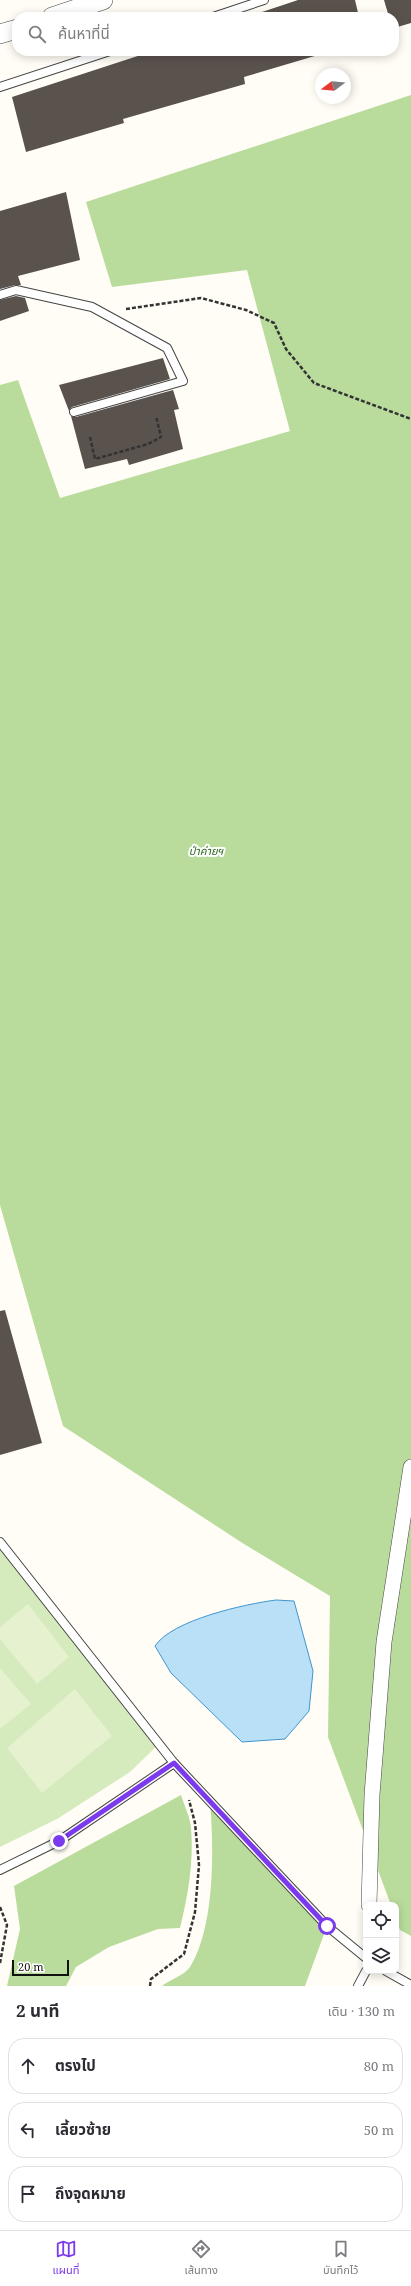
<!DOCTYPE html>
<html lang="th">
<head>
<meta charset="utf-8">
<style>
	:root { --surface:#fff; --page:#f7f7f7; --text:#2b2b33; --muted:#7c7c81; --line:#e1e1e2; --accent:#7c3aed }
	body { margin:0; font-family:"Noto Serif","Noto Sans Thai",serif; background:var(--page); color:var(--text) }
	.controls { position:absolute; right:12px; bottom:12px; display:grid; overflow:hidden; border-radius:8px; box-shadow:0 2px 10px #0003 }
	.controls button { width:36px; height:36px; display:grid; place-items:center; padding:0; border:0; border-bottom:1px solid var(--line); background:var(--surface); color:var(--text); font:20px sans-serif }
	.compass { position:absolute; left:315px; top:68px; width:36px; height:36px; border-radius:50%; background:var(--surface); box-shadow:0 2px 10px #0003; rotate:254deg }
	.scale { position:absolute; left:12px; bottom:10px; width:57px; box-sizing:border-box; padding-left:4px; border:2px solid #111; border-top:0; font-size:11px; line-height:14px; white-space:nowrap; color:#111; -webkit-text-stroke:3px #fff; paint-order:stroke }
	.stop { position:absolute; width:12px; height:12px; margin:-9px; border:3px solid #7c3aed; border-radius:50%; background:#fff }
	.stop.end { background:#7c3aed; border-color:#fff; box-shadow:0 1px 4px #0008 }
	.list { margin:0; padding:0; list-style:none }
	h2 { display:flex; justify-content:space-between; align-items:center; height:52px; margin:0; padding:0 16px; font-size:17px }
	h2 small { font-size:13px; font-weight:400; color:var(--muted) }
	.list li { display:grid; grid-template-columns:26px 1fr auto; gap:12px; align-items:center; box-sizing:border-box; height:56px; margin:0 8px 8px; padding:0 8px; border:1px solid var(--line); border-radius:16px }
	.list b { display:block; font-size:15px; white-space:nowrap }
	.list em { font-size:13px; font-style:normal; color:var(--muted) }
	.icon { flex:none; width:22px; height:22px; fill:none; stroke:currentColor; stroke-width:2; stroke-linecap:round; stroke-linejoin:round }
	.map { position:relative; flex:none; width:411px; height:1986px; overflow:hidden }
	.search { position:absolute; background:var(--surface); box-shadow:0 2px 10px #0003; left:12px; right:12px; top:12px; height:44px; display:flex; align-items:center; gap:10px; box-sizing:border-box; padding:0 14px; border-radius:16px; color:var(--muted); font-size:15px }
	.sheet { height:244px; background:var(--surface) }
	nav { display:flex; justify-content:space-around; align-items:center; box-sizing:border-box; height:56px; border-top:1px solid var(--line); background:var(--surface); font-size:11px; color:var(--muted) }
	nav a { display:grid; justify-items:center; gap:2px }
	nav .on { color:var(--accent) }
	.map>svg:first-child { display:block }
</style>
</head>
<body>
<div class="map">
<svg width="411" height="1986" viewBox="0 0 411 1986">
	<rect width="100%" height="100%" fill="#fffdf5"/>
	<path fill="#d5ebbd" d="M0,1540L159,1744L130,1772L57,1819L0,1847Z"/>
	<g fill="#b9dc9c">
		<path d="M411,95V1936L400,1930L396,1918V1905H391L328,1737L330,1596L244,1544L63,1426L0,1205V385L18,380L60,498L290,431L247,270L112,287L86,202Z"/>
		<path d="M181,1795C184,1805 190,1817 191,1828C194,1861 188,1896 180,1928L158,1929L109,1947L76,1967L66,1986H7L20,1929L14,1886Z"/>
		<path d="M210,1801L327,1926L305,1986H162C169,1980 185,1975 190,1967C215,1926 214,1849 210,1801Z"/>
	</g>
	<g fill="#e6f2cf">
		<path d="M28,1604L69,1657L37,1684L0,1639V1627Z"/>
		<path d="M0,1668L31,1704L0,1729Z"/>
		<path d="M75,1689L112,1736L42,1793L7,1748Z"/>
	</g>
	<path fill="#b9e0f7" stroke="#3f96cf" d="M276,1600L294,1601L313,1671L309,1711L285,1739L242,1742L171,1673L155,1646C172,1620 245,1604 276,1600Z"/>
	<g fill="#5a524d">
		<path d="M298,0H355L359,17H256V14Z"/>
		<path d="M384,0H411V23L394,28V17H389Z"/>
		<path d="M153,51H318V55L244,77L245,84L123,119L124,123L26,152L12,97Z"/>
		<path d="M66,192L80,260L18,276L21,285H15L0,289V211Z"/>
		<path d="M16,296L25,298L29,311L0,321V300Z"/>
		<path d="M163,358L170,379L72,407L69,411L59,385Z"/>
		<path d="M173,390L179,409L174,410L183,449L129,465L127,459L85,469L71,416L76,417Z"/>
		<path d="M5,1310L42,1443L0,1455V1311Z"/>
	</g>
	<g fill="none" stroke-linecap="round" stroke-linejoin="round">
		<g stroke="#444" stroke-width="10">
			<g id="service">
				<path d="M213,17L264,0"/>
				<path d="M0,87L110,51"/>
				<path d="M0,295L16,290L92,307L167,348L183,381L74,412"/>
				<path d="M0,1542L174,1763L327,1926L366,1958"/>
				<path d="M0,1870L59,1841L174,1763"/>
				<path d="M386,1971L411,1985"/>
				<path d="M358,1986L366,1971"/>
			</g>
		</g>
		<g stroke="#444" stroke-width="16">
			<path id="minor" d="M369,1905L372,1795L384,1642L411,1467"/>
		</g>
		<g stroke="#444" stroke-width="20">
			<g id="tertiary">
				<path d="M52,17L103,0"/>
				<path d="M0,34L17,29"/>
			</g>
		</g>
		<g stroke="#333" stroke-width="2.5" stroke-dasharray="4 2" stroke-linecap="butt">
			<path d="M126,309L201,298L246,310L274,323L286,349L314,383L411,419"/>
			<path d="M90,437L95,459L148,444L161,437L156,416"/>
			<path d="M0,1907L7,1925L0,1963"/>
			<path d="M150,1986L151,1979L184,1954L195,1912L199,1865L195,1823L189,1800"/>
		</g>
		<use href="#service" stroke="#fff" stroke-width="8"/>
		<use href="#minor" stroke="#fff" stroke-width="15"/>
		<use href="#tertiary" stroke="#fff" stroke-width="19"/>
	</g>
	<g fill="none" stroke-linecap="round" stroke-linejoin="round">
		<path stroke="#7c3aed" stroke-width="5" d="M59,1841L174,1763L327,1926"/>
	</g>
	<g text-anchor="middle" stroke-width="4" stroke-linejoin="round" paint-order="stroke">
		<g font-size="11" font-style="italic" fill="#2f6b1f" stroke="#fff">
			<text x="206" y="855">ป่าค่ายฯ</text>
		</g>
	</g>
</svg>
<div class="controls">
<button><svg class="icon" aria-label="locate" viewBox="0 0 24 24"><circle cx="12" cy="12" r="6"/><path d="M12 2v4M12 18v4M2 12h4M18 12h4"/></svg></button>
<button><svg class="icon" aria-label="layers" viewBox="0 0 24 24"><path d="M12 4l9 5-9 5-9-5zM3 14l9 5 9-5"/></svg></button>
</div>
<svg class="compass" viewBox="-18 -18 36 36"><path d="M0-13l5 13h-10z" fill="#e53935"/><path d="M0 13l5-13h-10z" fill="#7c7c81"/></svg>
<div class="scale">20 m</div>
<div class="stop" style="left:327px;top:1926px"></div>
<div class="stop end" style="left:59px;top:1841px"></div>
<div class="search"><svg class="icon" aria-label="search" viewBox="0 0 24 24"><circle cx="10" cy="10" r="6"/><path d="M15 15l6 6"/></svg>ค้นหาที่นี่</div>
</div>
<section class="sheet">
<h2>2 นาที<small>เดิน · 130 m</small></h2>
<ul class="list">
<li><svg class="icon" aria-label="ahead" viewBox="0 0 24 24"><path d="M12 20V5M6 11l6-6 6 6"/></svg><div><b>ตรงไป</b></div><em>80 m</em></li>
<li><svg class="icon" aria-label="left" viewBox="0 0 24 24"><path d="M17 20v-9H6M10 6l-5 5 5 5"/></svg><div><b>เลี้ยวซ้าย</b></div><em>50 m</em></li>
<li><svg class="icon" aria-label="arrive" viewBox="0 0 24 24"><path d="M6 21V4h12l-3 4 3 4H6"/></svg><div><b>ถึงจุดหมาย</b></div></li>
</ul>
</section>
<nav>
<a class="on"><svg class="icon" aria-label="map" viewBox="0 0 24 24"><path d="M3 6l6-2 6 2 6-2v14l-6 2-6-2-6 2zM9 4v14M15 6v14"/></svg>แผนที่</a>
<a><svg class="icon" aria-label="directions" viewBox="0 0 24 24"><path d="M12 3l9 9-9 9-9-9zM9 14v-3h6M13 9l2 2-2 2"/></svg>เส้นทาง</a>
<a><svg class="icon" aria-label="saved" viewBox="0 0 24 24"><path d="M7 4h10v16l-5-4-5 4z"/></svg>บันทึกไว้</a>
</nav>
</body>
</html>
